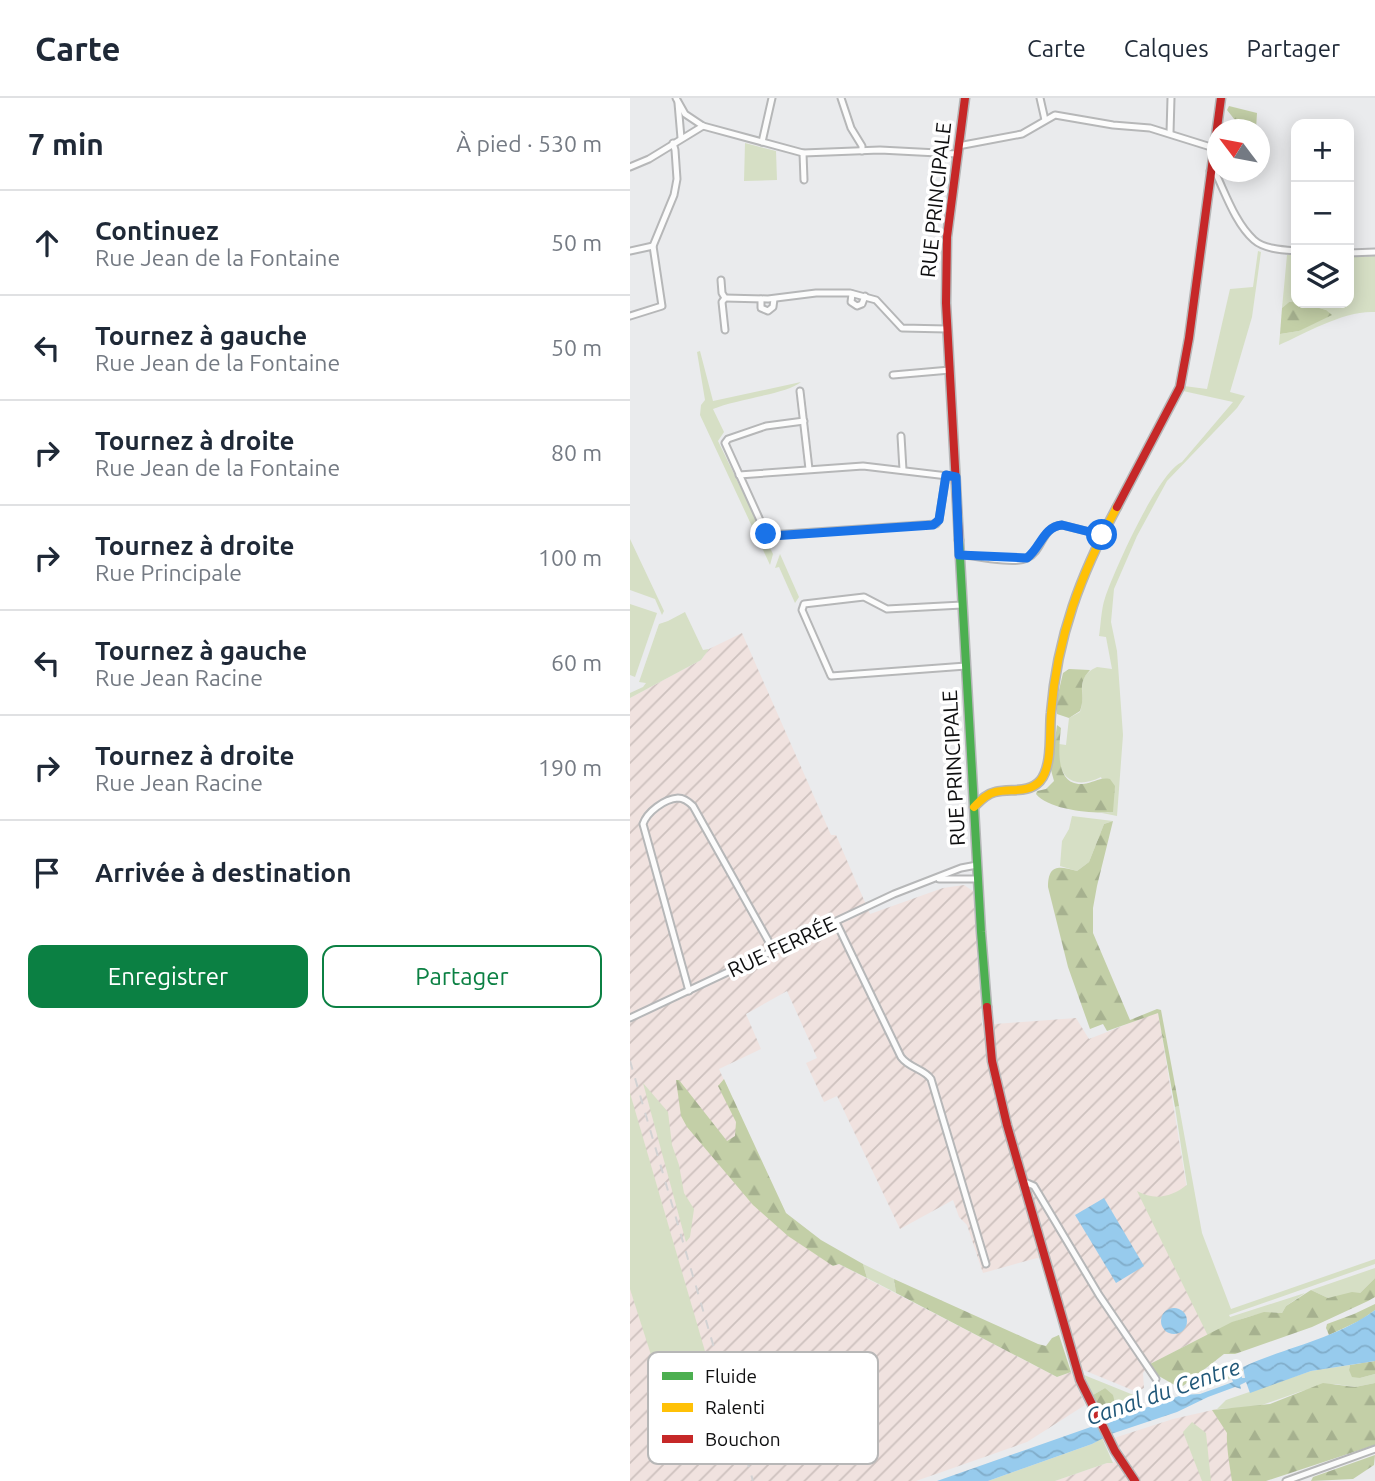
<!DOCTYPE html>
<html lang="fr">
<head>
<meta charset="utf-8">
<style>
	:root { --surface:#fff; --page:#f6f6f7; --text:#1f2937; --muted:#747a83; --line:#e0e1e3; --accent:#0b8043 }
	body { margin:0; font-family:Ubuntu,sans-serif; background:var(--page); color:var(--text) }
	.controls { position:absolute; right:21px; top:21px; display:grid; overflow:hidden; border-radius:14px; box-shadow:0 4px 18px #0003 }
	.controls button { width:63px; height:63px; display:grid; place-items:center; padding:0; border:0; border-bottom:2px solid var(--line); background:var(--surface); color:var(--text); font:35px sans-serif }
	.compass { position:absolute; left:577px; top:21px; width:63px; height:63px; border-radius:50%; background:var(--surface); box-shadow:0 4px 18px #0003; rotate:302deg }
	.stop { position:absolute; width:21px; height:21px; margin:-16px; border:5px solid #1a73e8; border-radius:50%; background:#fff }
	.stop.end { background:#1a73e8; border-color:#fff; box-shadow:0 2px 7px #0008 }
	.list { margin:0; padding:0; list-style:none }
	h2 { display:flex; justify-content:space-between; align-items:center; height:91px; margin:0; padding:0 28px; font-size:30px }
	h2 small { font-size:23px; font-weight:400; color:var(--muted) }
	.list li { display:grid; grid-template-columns:46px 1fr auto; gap:21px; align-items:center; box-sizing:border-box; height:105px; padding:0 28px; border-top:2px solid var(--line) }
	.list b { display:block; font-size:26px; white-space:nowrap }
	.list p { margin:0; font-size:23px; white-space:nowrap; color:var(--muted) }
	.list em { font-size:23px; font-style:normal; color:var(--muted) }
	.actions { display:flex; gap:14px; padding:21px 28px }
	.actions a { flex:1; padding:16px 0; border:2px solid var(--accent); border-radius:14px; text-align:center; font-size:24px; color:var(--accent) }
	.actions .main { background:var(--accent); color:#fff }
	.icon { flex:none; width:38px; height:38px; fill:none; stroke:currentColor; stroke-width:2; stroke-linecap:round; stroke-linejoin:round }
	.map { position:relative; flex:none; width:745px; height:1383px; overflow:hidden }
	header { display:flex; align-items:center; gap:42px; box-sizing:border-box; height:98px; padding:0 35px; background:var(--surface); border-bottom:2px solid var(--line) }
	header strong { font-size:33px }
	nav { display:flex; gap:38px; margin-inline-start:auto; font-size:24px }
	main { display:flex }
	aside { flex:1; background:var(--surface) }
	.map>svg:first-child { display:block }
</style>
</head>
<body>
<header>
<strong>Carte</strong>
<nav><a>Carte</a><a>Calques</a><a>Partager</a></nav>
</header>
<main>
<aside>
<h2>7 min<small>À pied · 530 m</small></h2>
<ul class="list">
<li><svg class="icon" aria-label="ahead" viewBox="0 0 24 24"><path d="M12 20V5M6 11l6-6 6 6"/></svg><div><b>Continuez</b><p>Rue Jean de la Fontaine</p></div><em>50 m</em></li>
<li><svg class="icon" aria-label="left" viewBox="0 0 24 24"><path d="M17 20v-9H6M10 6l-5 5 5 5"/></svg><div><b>Tournez à gauche</b><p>Rue Jean de la Fontaine</p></div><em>50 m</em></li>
<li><svg class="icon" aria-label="right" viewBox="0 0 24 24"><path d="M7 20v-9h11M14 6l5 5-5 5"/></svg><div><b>Tournez à droite</b><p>Rue Jean de la Fontaine</p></div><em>80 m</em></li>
<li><svg class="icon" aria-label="right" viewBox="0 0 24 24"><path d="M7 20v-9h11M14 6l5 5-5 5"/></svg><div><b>Tournez à droite</b><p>Rue Principale</p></div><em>100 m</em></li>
<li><svg class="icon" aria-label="left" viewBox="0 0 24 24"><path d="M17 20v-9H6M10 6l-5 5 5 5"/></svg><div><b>Tournez à gauche</b><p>Rue Jean Racine</p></div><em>60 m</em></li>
<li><svg class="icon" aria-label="right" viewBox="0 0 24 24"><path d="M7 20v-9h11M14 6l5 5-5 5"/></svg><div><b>Tournez à droite</b><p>Rue Jean Racine</p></div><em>190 m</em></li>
<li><svg class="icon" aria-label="arrive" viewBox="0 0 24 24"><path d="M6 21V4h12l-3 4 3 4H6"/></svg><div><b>Arrivée à destination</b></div></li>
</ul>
<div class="actions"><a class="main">Enregistrer</a><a>Partager</a></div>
</aside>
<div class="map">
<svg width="745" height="1383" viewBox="0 0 745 1383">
	<defs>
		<pattern id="industrial-furrows" width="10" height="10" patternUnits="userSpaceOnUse" patternTransform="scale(1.75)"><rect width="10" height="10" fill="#f0e2df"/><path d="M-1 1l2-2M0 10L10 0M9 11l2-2" fill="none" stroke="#cdc1be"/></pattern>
		<pattern id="forest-firs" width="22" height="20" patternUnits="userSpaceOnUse" patternTransform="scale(1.75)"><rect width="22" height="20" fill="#c3cfa7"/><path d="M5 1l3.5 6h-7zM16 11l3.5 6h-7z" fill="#a6b18f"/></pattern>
		<pattern id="water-waves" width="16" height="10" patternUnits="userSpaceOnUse" patternTransform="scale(1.75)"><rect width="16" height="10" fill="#97cbed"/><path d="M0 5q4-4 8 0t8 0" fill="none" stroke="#81adca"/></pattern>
	</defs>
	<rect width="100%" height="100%" fill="#eaebed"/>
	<g fill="url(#industrial-furrows)">
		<path d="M112,535L201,737H206L240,816L313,790L334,787L343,793L352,927L446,920L459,941L528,914L563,1128L582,1180L602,1224L520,1266L513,1275L514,1290L507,1294L451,1271L419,1162L407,1160L353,1175L337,1127L329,1119L323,1102L270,1131L207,998L194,1004L176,965L187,960L157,893L116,916L131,951L89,971L118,1035L77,1052L203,1168L209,1166L427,1279L441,1274L455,1307L397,1344L286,1383H0V600L71,562L79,551Z"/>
		<path d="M587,1311L632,1383H425L477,1365H483L494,1356L484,1340L543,1321Z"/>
	</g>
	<g fill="#d6dfc5">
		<path d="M115,45L146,53L147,82L114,83Z"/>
		<path d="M628,153L631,154L622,219L600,294L615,298L607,310L537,383L507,438L484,491L481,524L487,553L493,637L487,718L472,715L483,714L471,679C441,694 425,676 429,646L436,647L439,620L450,614C457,594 443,580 467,569L482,571L476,539L469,538C471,526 471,512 475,500C484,473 528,374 552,364L603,304L553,293L554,288L577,291L600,191L623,189Z"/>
		<path d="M657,157H666V203L659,204L652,210Z"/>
		<path d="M745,158V214C715,212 676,235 649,247L650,236L669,233L696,212L674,205H719V159Z"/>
		<path d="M70,253L83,303L171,284C157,296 106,301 83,311L94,334L88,343L143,456L140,467L70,317L71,307L75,302L67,254Z"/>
		<path d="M0,441L34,513L32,517L25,501L0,492Z"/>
		<path d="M150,456L169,499L165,505L149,469L145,470Z"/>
		<path d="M0,506L27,515L5,579L0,577Z"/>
		<path d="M55,514L73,552L79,551L71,562L0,600V595L13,589L16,585L9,584L29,526L38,523Z"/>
		<path d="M442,718L483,723L474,726L459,764L447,773L430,768L432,743L439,731Z"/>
		<path d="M13,985L38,1014L42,1047L49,1067L54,1095L64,1111L60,1139L56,1144Z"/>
		<path d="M0,995L106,1360L49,1310L29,1282L0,1191Z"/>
		<path d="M549,1008L572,1135L601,1211L745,1161V1166L599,1217L600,1219L675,1195L656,1208L652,1215C623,1213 602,1224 578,1238L507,1093C525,1103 541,1099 557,1087L545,1009Z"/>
		<path d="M233,1166L264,1181L266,1195L237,1180Z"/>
		<path d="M745,1170V1180L730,1195L698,1200L681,1192Z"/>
		<path d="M609,1264L613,1273H609C599,1285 573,1292 557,1289Z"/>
		<path d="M720,1267L719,1272L730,1280L745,1276V1285L725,1289L705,1286L672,1293L626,1309L587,1311L596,1302L681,1273Z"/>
		<path d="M454,1277L511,1300L478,1317L483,1310L475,1290L463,1297Z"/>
		<path d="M562,1324L576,1335L581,1383H572L553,1334Z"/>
		<path d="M472,1340L483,1365H477L425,1383H358L462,1346Z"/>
	</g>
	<g fill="url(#forest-firs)">
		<path d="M599,8L627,15L626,31H612L597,12Z"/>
		<path d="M666,203L696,212L702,217L669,233L650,236L652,210L659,204Z"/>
		<path d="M439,571L460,572C445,588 457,595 450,613L439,620L427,616L426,605L433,575Z"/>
		<path d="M427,627L431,630C429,648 424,688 453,686C464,685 469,679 480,681L485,688L483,714C463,716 419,712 406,696L407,693L416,691L424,683L421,672Z"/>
		<path d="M483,723L467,788L463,810V835L500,922L527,911L531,912L549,1008L545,1009L528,915L477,933L473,926L460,931L438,869L418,789C418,766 429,768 447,773L459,764L474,726Z"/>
		<path d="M94,981L156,1115L191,1142L233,1166L237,1180L209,1166L203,1168L158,1138L123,1107L57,1029L51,1018L46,982H49L97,1043L105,1038L106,1024L88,988Z"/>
		<path d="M745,1180V1199L738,1203L682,1229L605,1256H594L553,1288L548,1289L527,1277L520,1266L602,1224L634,1214L652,1215L656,1208L681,1192L698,1200L722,1194L730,1195Z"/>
		<path d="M264,1181L408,1246L416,1248L422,1240L429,1237L441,1274L427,1279L266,1195Z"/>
		<path d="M745,1206V1212L731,1222L699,1237L696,1230L697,1226L724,1216Z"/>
		<path d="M745,1263V1276L730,1280L722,1279L719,1272L720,1267Z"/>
		<path d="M693,1285L725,1289L745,1285V1347L636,1383H602C600,1369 596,1348 597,1335L582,1312L640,1306Z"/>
		<path d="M475,1290L483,1297L485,1305L478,1317L472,1320L462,1303L463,1297Z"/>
		<path d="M745,1357L744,1367L723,1381L681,1383L683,1379Z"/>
	</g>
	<g fill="url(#water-waves)">
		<path d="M474,1100L514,1168L486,1185L445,1117Z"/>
		<circle cx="544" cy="1223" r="13"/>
		<path d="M745,1212V1263L681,1273L620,1295L616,1284L610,1287L611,1291L605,1289L578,1299L547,1314L481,1336L462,1346L358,1383H307L552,1297L570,1296L603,1284L600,1276L611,1273L612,1280H615L613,1269C656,1249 706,1241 745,1212Z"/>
	</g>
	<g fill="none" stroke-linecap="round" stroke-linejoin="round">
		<g stroke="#b6b7b8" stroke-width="9">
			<g id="street">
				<path d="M46,0L55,16L73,28L173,55L250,52L327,56"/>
				<path d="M211,0L221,30L232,48V53"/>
				<path d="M410,0L415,22"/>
				<path d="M48,5L51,40"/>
				<path d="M540,35L541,0"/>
				<path d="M132,44L142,0"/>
				<path d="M328,48L392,36L425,17L483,27L520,30L584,50"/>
				<path d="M173,55L174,82"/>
				<path d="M0,69L19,61L73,28"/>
				<path d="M580,73L586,76C596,97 606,126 624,142C634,151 653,152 666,153"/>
				<path d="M0,153L23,148"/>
				<path d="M719,155L745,154"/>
				<path d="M91,182L92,195L95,200L92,204L95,232"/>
				<path d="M222,196L221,204L227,208L232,206L235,198"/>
				<path d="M95,200L138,201L186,195H220L246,202L272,230L317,231"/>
				<path d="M131,201V210L138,213L143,209L144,201"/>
				<path d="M0,218L32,208L23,148L44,97L47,81L45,52L43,45"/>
				<path d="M263,277L320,272"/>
				<path d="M170,293L179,371"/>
				<path d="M174,323L136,328L98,341L95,345L134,431L139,437L306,426L309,422L316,377"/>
				<path d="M271,338L273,372"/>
				<path d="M109,377L233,368L326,379"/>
				<path d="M329,457C346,457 384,467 397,460C414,452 411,429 432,427L472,437"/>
				<path d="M332,507L257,511L234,499L174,506L172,512L201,578L336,568"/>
				<path d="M309,781H348"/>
				<path d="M206,824L271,959C279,970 294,971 301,981L356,1166"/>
				<path d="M59,893L13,726C17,714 34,701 48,700C54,700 59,704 63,708L144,853"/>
				<path d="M0,920L264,796L331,770L347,767"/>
				<path d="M394,1088L397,1085L404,1088L469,1197L526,1281"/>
				<path d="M656,1383L745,1351"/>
			</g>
		</g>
		<g stroke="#b6b7b8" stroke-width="11">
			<path id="fast" d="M329,442L351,834L357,909"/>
		</g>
		<g stroke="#b6b7b8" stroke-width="11">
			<path id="slow" d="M344,709C350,703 356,696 365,694C381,690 398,696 410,683C423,668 419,633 421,615C427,538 451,476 487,409"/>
		</g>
		<g stroke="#b6b7b8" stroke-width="11">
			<g id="jam">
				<path d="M487,409L550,289L559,240L591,0"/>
				<path d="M329,442L316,205L317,139L335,0"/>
				<path d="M357,909L362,963L377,1027L450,1282L485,1353L505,1383"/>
			</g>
		</g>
		<use href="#street" stroke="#fcfcfc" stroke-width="5"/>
		<use href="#fast" stroke="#4caf50" stroke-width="8"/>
		<use href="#slow" stroke="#ffc107" stroke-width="8"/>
		<use href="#jam" stroke="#c62828" stroke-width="8"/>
		<path stroke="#d2d2d3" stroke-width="2" stroke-dasharray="9 9" stroke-linecap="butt" d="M0,963L123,1383"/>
	</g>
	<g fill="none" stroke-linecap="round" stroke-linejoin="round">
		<path stroke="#1a73e8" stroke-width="9" d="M136,436L142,438L303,427L309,422L316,377L326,379L329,457L397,460C411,449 413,429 432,427L472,437"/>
	</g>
	<g text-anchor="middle" stroke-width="7" stroke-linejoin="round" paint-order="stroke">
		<g font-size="21" fill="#0f0f10" stroke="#fff">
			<text transform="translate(306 102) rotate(-84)" y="7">RUE PRINCIPALE</text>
			<text transform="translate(324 670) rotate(-93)" y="7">RUE PRINCIPALE</text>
			<text transform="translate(152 849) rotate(-25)" y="7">RUE FERRÉE</text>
		</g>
		<g font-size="23" font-style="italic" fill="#215879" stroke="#fff">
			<text transform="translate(533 1294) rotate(-19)" y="8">Canal du Centre</text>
		</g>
	</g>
	<rect x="18" y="1254" width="230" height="112" rx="10" fill="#fff" stroke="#b7b7b7" stroke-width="2"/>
	<rect x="32" y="1274" width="31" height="8" fill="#4caf50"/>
	<rect x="32" y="1305" width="31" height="9" fill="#ffc107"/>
	<rect x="32" y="1337" width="31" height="8" fill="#c62828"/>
	<g font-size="19" fill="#0f0f10">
		<text x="75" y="1285">Fluide</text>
		<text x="75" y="1316">Ralenti</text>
		<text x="75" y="1348">Bouchon</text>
	</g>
</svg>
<div class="controls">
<button>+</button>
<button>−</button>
<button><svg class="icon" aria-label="layers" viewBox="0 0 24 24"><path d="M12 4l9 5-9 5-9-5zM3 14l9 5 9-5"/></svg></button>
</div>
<svg class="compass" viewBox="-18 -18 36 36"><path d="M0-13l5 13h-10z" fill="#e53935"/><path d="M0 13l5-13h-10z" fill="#747a83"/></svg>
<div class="stop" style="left:472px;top:437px"></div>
<div class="stop end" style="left:136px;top:436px"></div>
</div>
</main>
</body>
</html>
